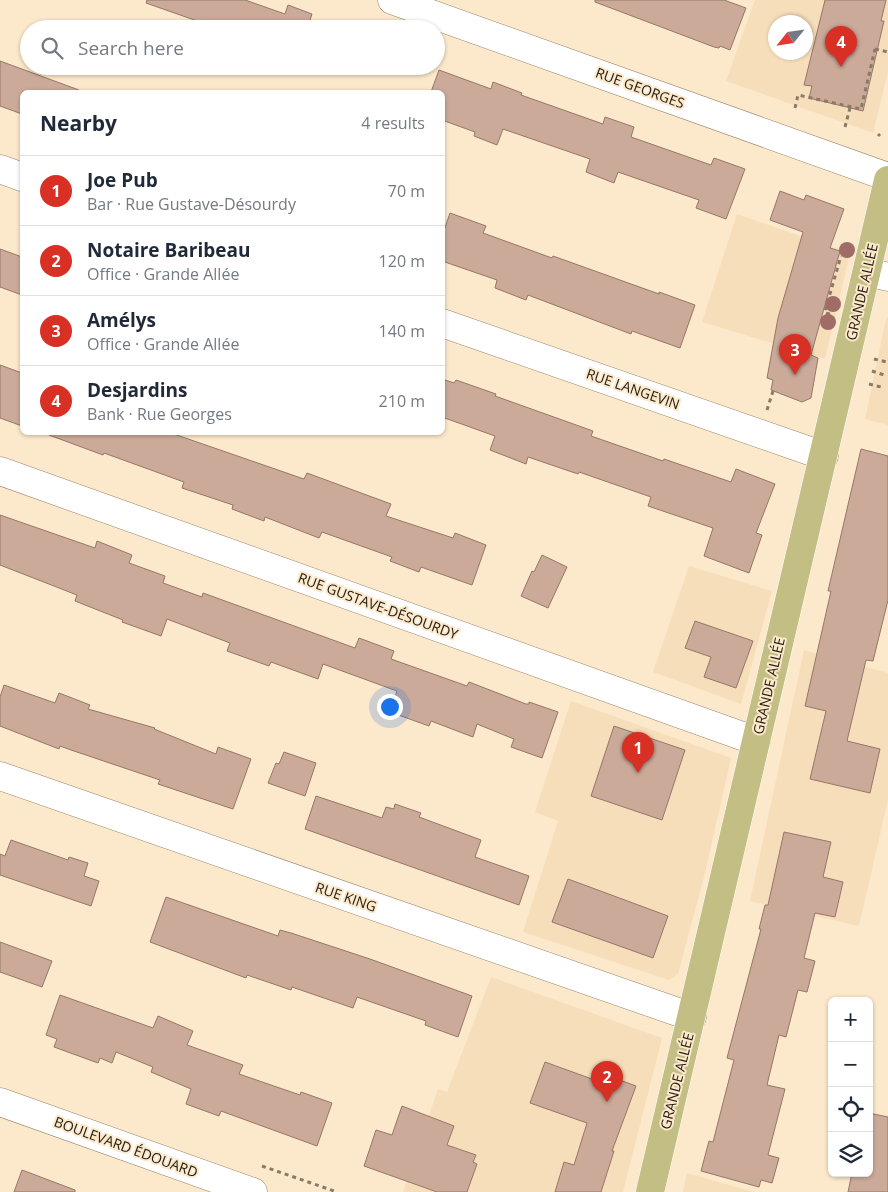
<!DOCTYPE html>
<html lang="en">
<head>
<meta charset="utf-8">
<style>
	:root { --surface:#fff; --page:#f2f2f3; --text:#1f2937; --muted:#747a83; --line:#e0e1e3; --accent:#d93025 }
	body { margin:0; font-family:"Open Sans",sans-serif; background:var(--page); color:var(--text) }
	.controls { position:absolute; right:15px; bottom:15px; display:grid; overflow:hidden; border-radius:8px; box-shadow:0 1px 4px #0004 }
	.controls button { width:45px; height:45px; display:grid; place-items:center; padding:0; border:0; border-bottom:1px solid var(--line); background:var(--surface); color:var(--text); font:25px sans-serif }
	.compass { position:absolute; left:768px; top:15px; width:45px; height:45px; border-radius:50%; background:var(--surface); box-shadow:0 1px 4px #0004; rotate:240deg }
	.you { position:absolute; left:389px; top:706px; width:18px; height:18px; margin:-12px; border:4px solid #fff; border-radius:50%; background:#1a73e8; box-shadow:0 0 0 8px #1a73e833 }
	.badge { display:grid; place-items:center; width:32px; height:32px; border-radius:50%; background:var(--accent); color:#fff; font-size:16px; font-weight:700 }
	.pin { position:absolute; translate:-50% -41px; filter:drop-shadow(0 1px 2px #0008) }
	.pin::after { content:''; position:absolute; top:26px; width:18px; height:15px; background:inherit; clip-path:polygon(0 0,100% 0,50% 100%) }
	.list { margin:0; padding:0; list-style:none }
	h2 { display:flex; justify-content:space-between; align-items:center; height:65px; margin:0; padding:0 20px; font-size:21px }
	h2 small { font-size:16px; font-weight:400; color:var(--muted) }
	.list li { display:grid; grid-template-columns:32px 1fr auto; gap:15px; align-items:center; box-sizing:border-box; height:70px; padding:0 20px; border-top:1px solid var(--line) }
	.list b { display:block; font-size:19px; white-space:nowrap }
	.list p { margin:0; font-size:16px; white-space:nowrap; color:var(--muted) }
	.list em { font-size:16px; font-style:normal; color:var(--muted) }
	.icon { flex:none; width:28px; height:28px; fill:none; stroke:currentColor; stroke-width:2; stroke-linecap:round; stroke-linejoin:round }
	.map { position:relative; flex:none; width:888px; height:1192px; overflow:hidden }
	.search { position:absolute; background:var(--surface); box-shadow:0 1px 4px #0004; left:20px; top:20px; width:425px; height:55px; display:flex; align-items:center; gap:12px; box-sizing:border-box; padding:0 18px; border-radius:28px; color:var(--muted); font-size:19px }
	.panel { position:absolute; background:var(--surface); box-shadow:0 1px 4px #0004; left:20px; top:90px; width:425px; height:345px; border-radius:8px }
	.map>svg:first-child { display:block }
</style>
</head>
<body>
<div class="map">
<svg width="888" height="1192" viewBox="0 0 888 1192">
	<rect width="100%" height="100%" fill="#fce8ca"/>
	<g fill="#f7deba" fill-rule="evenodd">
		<path d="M755,0H888V72L873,133L726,81ZM776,22H806V52H776Z"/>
		<path d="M737,214L850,253L825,359L702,322Z"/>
		<path d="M888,317V425L865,419L886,319Z"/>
		<path d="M689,566L772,591L741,704L653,672Z"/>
		<path d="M804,650L888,673V800L859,926L750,901Z"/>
		<path d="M571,701L731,758L705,873L678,974L669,980L523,932L558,821L535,812Z"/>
		<path d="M491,977L662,1038L623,1192H403L438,1089L447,1092Z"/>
		<path d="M687,1173L754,1192H683Z"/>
	</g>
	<g fill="#cbaa9a" stroke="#967768">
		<path d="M147,0H245L285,14L288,5L312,14L309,23L318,26V29H220L146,3Z"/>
		<path d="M595,0H724L746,8L730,50L720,46L719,48L714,47L595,2Z"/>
		<path d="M825,0H886L881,21H884L863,111L809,98L812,86L804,85Z"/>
		<path d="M0,61L79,90V92H22V114L0,106Z"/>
		<path d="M439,70L491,89L493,82L522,93L521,95L603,124L605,117L634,127L631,137L711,165L714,158L745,169L726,219L696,208L699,200L618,172L614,183L586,172L590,159L503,129L497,145L474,136L475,132L442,120V92H431Z"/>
		<path d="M780,191L804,200L806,195L844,209L830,248L840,251L811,355L818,358L811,398L802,402L771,390L773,380L767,378L778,318L803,232L770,220Z"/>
		<path d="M450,213L486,226L483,233L552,258L553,256L659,294V292L695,305L680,348L632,331L631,334L528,295L526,300L495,288L497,280L442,261V236Z"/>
		<path d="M0,249L22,257V295L0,287Z"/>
		<path d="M0,365L22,373V426L0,418Z"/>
		<path d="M442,379L454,383L456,380L496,394L495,396L593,431L591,436L663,461L664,459L731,482L736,469L775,484L756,533L762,535L749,573L704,556L713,528L648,506L651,497L579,472L578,474L528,457L526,464L490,450L495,436L442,417Z"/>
		<path d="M49,432H168L304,479L307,473L391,504L386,516L453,538L455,533L486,545L472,585L421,567L419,572L390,561L392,557L322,532L319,538L265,517L264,521L232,509L233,505L182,488L184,482L104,453L103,455L49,435Z"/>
		<path d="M861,449L888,456V600L873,661L866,660L847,741L880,749L870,793L810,779L826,711L805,706L831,591H828Z"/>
		<path d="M0,515L95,548L97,541L132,555L129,563L165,576L163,583L202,597L203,593L355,648L359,638L394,651L391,659L467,686L469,682L526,704H529V702L558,712L542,758L511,747L514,739L477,724L473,737L431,721L429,726L390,712L397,691L323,664L318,679L271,662L269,666L227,651L230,643L167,619L161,636L122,622L123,620L75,601L77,595L0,565Z"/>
		<path d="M542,555L567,567L548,608L521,596L532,571L534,572Z"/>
		<path d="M695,621L753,641L736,688L704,677L711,657L685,648Z"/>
		<path d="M4,685L55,703L59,693L90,705L88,709L155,728L154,729L216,754L218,747L251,759L233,809L158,784L160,780L71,750L60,746L59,749L0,726V697Z"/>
		<path d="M614,726L685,750L662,820L591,796Z"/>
		<path d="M284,752L316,763L305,796L268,783L276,763L279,764Z"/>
		<path d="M316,796L382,818L386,807L394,809L395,804L421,813L419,817L481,840L475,857L529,876L519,905L305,829Z"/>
		<path d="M784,832L831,842L823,877L843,882L835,917L815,913L804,958L815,961L807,992L798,990L786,1037L779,1035L767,1085L785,1089L768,1155L779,1158L772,1183L761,1180L759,1187L701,1171L709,1141L713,1142L734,1060L727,1058L761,929H759L765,905H768Z"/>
		<path d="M11,840L68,860L69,857L88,863L84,876L99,881L91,906L0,875V854L5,856Z"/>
		<path d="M568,879L668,916L653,958L552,922Z"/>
		<path d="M166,897L278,936L280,930L291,933L370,959L472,996L458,1037L425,1025L426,1021L357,997L353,1008L292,987L291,990L247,975L246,978L150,942Z"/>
		<path d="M0,942L52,961L42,987L0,972Z"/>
		<path d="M60,995L153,1028L158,1016L193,1031L187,1045L243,1065L239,1074L300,1095L301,1092L332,1103L317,1146L221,1111L219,1116L186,1104L191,1089L151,1072L153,1067L116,1052L112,1063L100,1058L98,1063L54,1047L57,1039L46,1035Z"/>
		<path d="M545,1062L603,1083L606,1075L636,1086L612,1151H614L601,1192H555L564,1162L574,1165L587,1123L530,1103Z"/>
		<path d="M402,1106L454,1126L447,1145L476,1155L473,1162L477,1164L467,1192H437L364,1166L376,1130L392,1135Z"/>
		<path d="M869,1113L888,1117V1192H848L852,1173H869Z"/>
		<path d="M22,1170L75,1190V1192H14Z"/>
	</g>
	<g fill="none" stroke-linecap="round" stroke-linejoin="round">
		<g stroke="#99866b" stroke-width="29">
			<g id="minor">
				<path d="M392,0L888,177"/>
				<path d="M0,169L22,177"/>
				<path d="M867,272L888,277"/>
				<path d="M442,323L824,456"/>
				<path d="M0,471L756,741"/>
				<path d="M0,776L692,1017"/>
				<path d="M0,1102L253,1192"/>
			</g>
		</g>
		<g stroke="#fff" stroke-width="29">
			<path id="major" d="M650,1192L888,180"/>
		</g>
		<g stroke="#887b67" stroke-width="3" stroke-dasharray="4 4" stroke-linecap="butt">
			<path d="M875,49L888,52"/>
			<path d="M795,108L798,95L861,109L875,49"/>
			<path d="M845,127L851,104"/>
			<path d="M878,134L880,136"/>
			<path d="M830,314L825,313V311L841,256"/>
			<path d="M874,359L887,362"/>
			<path d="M872,371L884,375"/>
			<path d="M869,384L881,387"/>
			<path d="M767,410L773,391"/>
			<path d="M262,1166L337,1192"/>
		</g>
		<use href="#minor" stroke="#fff" stroke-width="28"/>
		<use href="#major" stroke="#c2be84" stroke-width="28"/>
	</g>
	<g fill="#a06c66">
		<circle cx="847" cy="250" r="8"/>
		<circle cx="833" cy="304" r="8"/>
		<circle cx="828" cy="322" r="8"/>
	</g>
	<g text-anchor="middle" stroke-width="4" stroke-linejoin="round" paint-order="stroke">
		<g font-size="14" fill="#241d12" stroke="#fce8ca">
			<text transform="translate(640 88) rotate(20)" y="5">RUE GEORGES</text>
			<text transform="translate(862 292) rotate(-77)" y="5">GRANDE ALLÉE</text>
			<text transform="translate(633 389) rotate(19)" y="5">RUE LANGEVIN</text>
			<text transform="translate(378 606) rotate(20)" y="5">RUE GUSTAVE-DÉSOURDY</text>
			<text transform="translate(769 686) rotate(-77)" y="5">GRANDE ALLÉE</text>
			<text transform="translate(346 897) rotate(19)" y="5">RUE KING</text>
			<text transform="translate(677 1081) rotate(-76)" y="5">GRANDE ALLÉE</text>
			<text transform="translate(126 1147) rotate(20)" y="5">BOULEVARD ÉDOUARD</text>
		</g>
	</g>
</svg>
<div class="controls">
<button>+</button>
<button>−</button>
<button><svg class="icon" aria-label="locate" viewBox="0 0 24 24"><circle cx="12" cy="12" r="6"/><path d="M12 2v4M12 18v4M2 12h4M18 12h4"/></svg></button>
<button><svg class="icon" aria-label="layers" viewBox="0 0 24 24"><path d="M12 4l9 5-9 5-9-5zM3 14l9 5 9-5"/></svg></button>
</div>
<svg class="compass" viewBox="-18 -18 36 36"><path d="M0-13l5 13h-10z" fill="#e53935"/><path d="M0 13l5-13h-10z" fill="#747a83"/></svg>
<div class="you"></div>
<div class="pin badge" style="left:638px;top:773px">1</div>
<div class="pin badge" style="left:607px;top:1102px">2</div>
<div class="pin badge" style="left:795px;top:375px">3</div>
<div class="pin badge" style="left:841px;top:67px">4</div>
<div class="search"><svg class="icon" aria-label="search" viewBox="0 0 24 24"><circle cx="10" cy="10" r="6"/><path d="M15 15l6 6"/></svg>Search here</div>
<section class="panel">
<h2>Nearby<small>4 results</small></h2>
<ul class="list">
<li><span class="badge">1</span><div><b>Joe Pub</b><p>Bar · Rue Gustave-Désourdy</p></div><em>70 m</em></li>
<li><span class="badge">2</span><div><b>Notaire Baribeau</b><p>Office · Grande Allée</p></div><em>120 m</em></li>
<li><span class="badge">3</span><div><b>Amélys</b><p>Office · Grande Allée</p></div><em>140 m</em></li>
<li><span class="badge">4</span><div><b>Desjardins</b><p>Bank · Rue Georges</p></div><em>210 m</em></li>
</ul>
</section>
</div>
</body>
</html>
